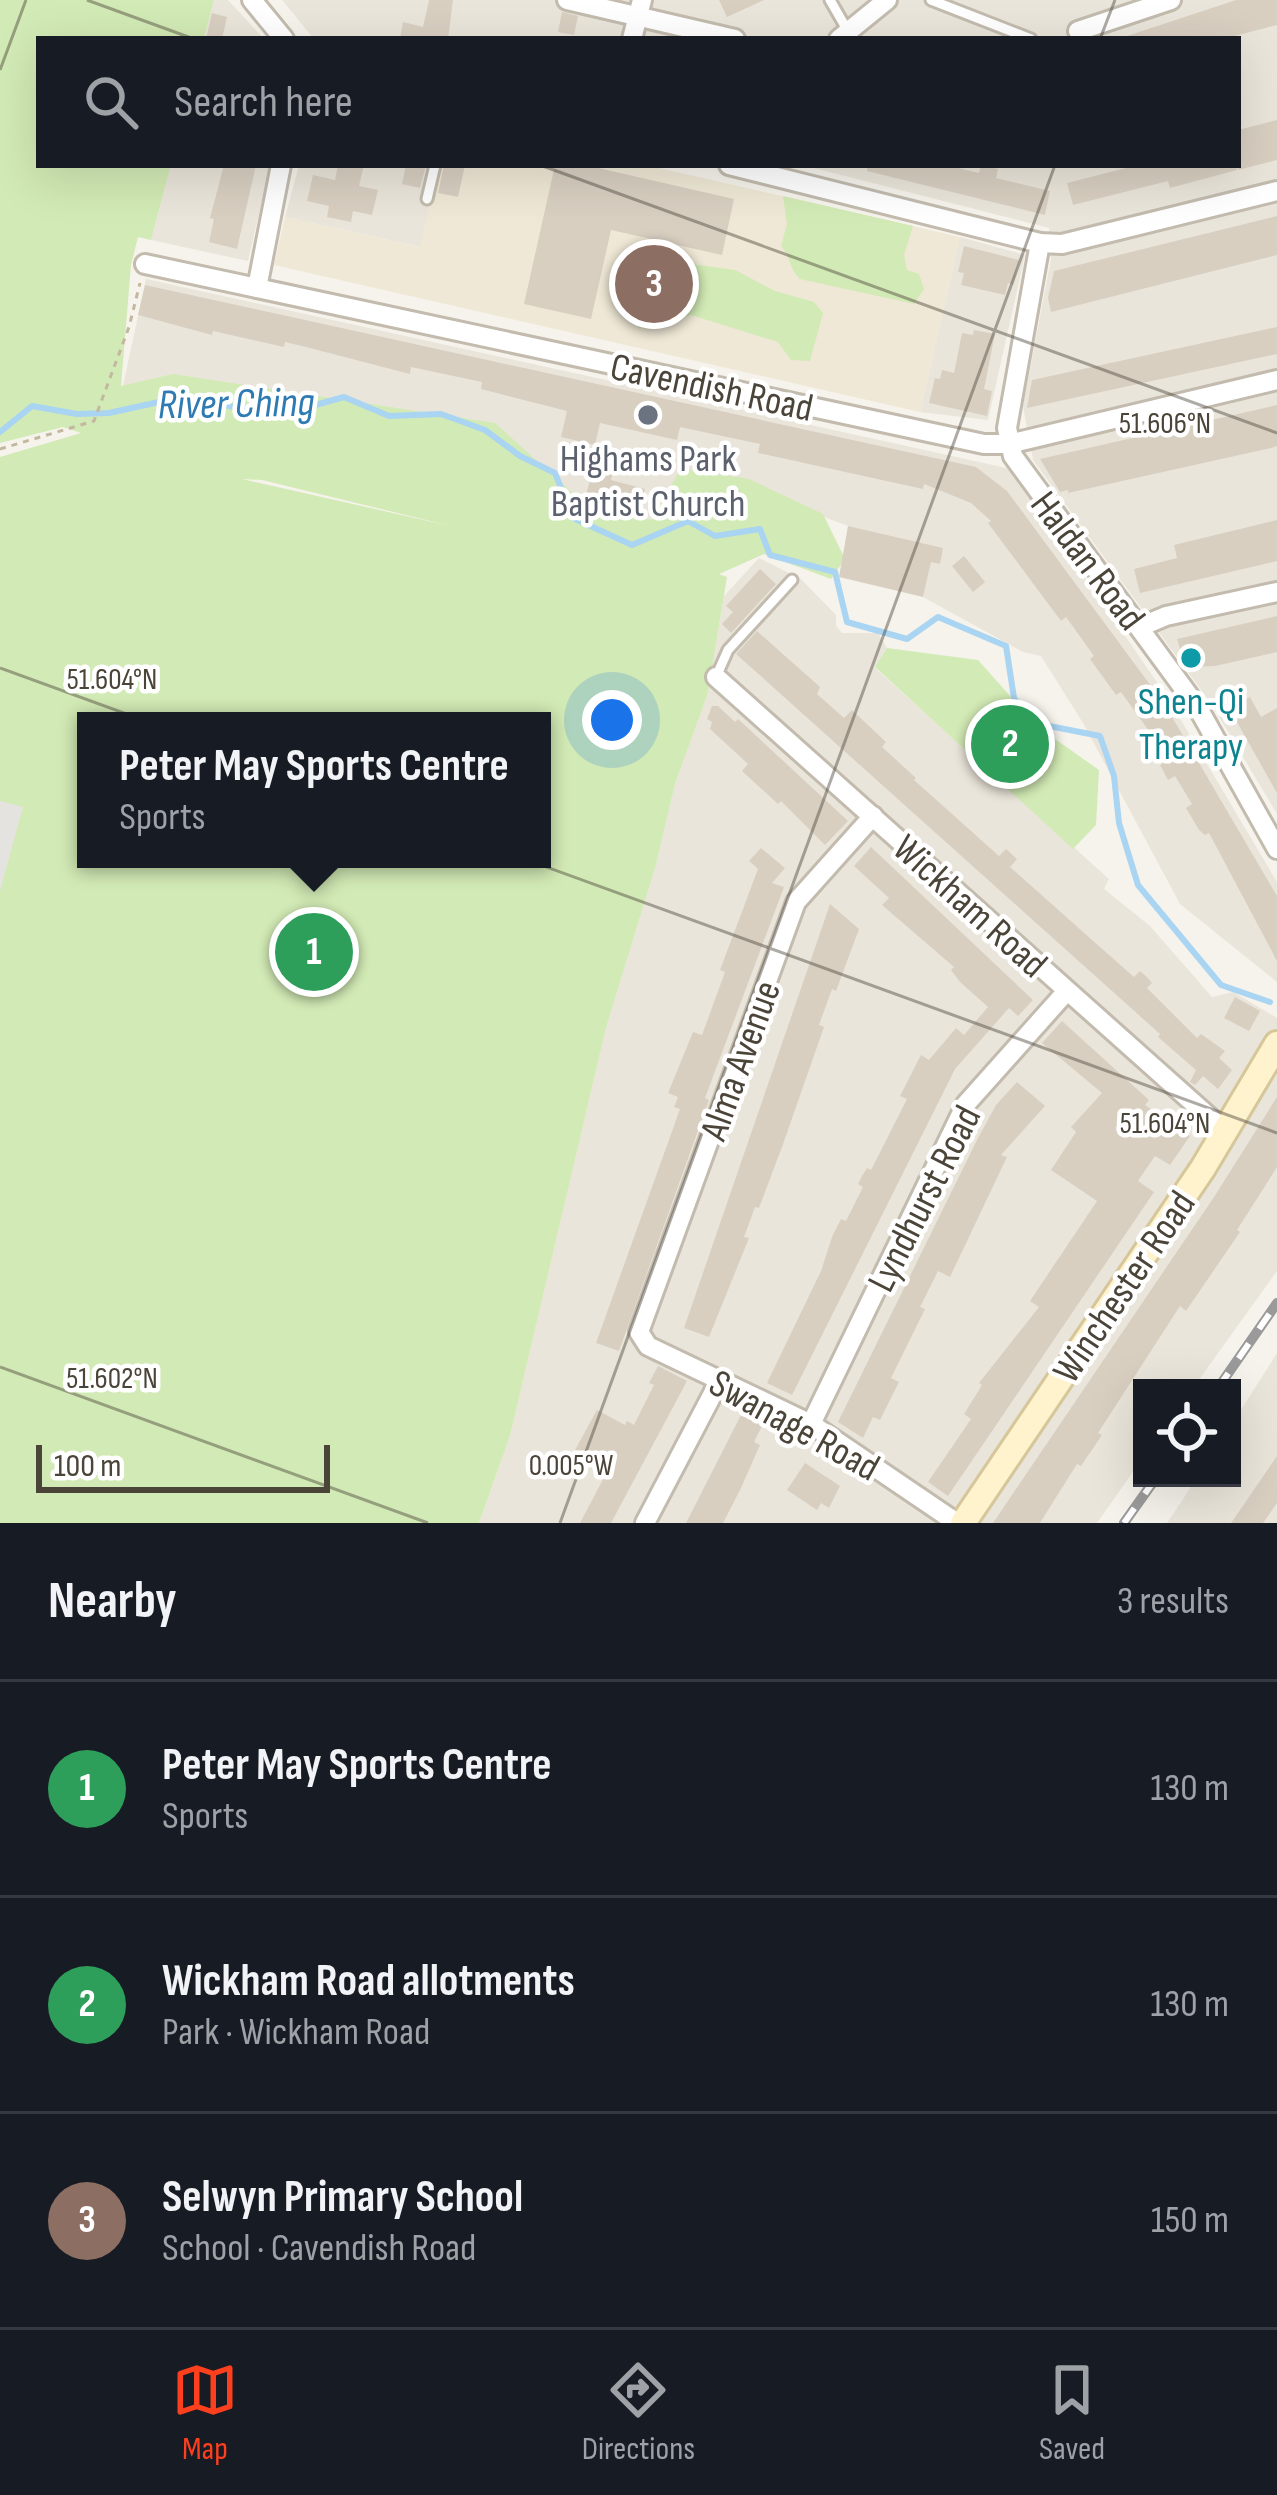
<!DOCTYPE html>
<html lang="en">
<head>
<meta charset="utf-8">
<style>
	:root { --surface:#171b24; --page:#242831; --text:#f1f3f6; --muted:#9ea1a6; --line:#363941; --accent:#fc3f1d }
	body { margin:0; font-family:"Sofia Sans Condensed",sans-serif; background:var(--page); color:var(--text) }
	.controls { position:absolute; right:36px; bottom:36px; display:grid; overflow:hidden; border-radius:0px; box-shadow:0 12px 48px #0002 }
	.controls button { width:108px; height:108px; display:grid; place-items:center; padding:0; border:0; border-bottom:3px solid var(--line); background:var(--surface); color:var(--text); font:60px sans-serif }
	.scale { position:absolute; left:36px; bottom:30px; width:294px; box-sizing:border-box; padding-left:12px; border:6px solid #4b4439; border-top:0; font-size:33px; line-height:42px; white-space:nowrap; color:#4b4439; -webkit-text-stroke:9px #fff; paint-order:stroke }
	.you { position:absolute; left:612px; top:720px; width:42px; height:42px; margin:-30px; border:9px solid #fff; border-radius:50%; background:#1a73e8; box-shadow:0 0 0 18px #1a73e833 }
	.badge { display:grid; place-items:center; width:78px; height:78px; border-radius:50%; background:var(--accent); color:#fff; font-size:39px; font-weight:700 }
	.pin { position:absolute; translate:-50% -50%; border:6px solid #fff; box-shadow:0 3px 12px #0006 }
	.popup { position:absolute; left:77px; top:712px; width:474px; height:156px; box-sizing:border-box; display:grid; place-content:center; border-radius:0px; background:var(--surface); filter:drop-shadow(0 3px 9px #0005); font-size:39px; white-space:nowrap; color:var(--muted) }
	.popup b { font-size:45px; color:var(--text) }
	.popup::after { content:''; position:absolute; left:50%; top:100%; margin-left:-24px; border:24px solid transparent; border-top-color:var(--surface) }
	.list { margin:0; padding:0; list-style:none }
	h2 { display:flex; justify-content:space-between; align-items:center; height:156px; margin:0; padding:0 48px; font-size:51px }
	h2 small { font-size:39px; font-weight:400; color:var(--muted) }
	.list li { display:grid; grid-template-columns:78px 1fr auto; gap:36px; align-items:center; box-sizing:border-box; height:216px; padding:0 48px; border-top:3px solid var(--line) }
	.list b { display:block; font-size:45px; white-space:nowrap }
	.list p { margin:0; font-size:39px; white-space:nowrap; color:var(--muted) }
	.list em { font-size:39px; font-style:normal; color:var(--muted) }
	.icon { flex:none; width:66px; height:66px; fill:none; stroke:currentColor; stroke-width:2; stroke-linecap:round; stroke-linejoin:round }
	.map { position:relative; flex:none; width:1277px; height:1523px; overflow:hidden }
	.search { position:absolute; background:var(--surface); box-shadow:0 12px 48px #0002; left:36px; right:36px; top:36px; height:132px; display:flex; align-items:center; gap:30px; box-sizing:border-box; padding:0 42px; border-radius:0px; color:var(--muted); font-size:45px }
	.sheet { height:804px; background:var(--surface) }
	nav { display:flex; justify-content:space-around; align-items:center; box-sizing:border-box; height:168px; border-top:3px solid var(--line); background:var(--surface); font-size:33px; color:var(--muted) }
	nav a { display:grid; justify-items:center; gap:6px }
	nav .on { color:var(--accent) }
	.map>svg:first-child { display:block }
</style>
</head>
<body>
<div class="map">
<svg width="1277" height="1523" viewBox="0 0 1277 1523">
	<rect width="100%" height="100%" fill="#f6f3ec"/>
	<g fill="#eae5da">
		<path d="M214,0H228L264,39H204Z"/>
		<path d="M282,0H1277V814L1212,705L1033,460L1023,406L1051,259L1049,228L802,165H1238V39H314Z"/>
		<path d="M171,165H270L248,261L151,240Z"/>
		<path d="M299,165H439L421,247L285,217Z"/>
		<path d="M960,237L1025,255L988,420L920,412Z"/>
		<path d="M146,279L1011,469L1169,700L1277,882V982L1180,904L1083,723L1041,656L1023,652L923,597L843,561L848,526L813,513L656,523L121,395Z"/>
		<path d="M759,558L801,579L836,615V626L842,633H878L887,648L875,668L1109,879L1104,889L1150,926L1212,997L1233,992L1277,1018V1271L1193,1388H1142V1459L1097,1523H479L510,1436L606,1028L656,865L675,784L708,693L724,596Z"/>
		<path d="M1277,1353V1523H1167L1197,1478H1232V1424Z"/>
	</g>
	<path fill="#efe8d6" d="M439,165H646L960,237L920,412L274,265L285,217L420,247Z"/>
	<g fill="#d2eab5" fill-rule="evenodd">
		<path d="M0,0H214L204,39H39V165H171L151,240L138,237L131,265L121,386L173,374L495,423L578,498L652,520L681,468L749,479L823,514L845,559L831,579L764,554L719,574L727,577L708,693L675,784L656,865L606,1028L510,1436L479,1523H0V457L81,433L63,427L0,443ZM242,479L262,480L455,527ZM86,721H542V859H86Z"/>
		<path d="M783,196L913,226L904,255L907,270L919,274L924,289L914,304L800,279C789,269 791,257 781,246L787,224Z"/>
		<path d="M692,264L735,270L775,291L814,302L823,313L810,361L791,360L778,342L691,315L639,328L632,318L636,301L673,265Z"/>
		<path d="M887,648L978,660L1038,727L1099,770L1096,825L1073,849L875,667Z"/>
	</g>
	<path fill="#e5e3e0" d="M0,801L23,807L0,891Z"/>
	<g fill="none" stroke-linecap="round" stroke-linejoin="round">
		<path stroke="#a9d4f2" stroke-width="6" d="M0,432L32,406L77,414L109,413L159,402L195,407L219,404L245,409L274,405L301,409L344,397L389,416L441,414L485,430L520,456L555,473L573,518L632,545L688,521L715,536L760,529L770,555L835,572L847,622L907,639L938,617L1006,646L1014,698L1029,722L1100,736L1114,776L1119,823L1138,885L1221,985L1270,1002"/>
	</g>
	<g fill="#d8cfc1">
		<path d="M429,0H453L448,39H400L403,22L423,27Z"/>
		<path d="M719,0H764L727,17Z"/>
		<path d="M1236,0H1277V25L1223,39H1127V36Z"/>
		<path d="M562,12L578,16L574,35L558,32Z"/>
		<path d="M212,13L227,17L222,39H206Z"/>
		<path d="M1277,120V160L1238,170V130Z"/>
		<path d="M224,165H256L237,249L209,242L214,219L210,218Z"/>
		<path d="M338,165H364L359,186L378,190L372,215L353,211L351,222L327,217L329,206L307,201L313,175L335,180Z"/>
		<path d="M406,165H426L420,188L402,184Z"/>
		<path d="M444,165H465L458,197L438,193Z"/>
		<path d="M555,165H585L734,199L722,255L611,230L591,319L524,304Z"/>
		<path d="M867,165H946L979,173L981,165L998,169L996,178L1050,191L1045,215L867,171Z"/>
		<path d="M1138,165H1236L1237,170L1170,188L1168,181L1073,205L1067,183Z"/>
		<path d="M1277,216V255L1051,312L1048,298L1054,271Z"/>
		<path d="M964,246L1019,260L1013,285L1008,283L1005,295L961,285L964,273L958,272Z"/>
		<path d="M145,285L976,467L1007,491L1165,705L1277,896V961L1209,833L1205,835L1199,830L1186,808L1192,804L1175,776L1168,780L1160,765L1167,761L1149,731L1121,692L1116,695L1090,659L1094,656L1066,617L1061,621L988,523L991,521L971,503L924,484L923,489L758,453L760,444L680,427L677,440L600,423L595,445L561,437L567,411L481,389L482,382L411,367L410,374L302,346L285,342L284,347L213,331L212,335L138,315Z"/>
		<path d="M1277,327V354L1027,408L1032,380Z"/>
		<path d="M974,330L995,334L984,389L992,391L987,416L929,403L935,378L940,379L942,370L954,373L962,333L973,335Z"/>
		<path d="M1277,405V446L1271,448L1068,493V490L1060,492L1040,459Z"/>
		<path d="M594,466L613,471L611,480L645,489L638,513L585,498Z"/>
		<path d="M1277,520V561L1140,593L1134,569L1177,558L1174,545Z"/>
		<path d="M848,526L943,548L940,564L931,562L923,597L839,577Z"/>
		<path d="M964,556L985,582L973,592L952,566Z"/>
		<path d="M760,569L776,584L731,633L722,624L733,612L726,606Z"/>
		<path d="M1277,616V652L1215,666L1194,667L1180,649L1177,639Z"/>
		<path d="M757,631L820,687L817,694L844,718L852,710L886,742L882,747L916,778L914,780L999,856L1006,849L1017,859L1010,867L1091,939L1134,977L1140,971L1147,977L1152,983L1147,988L1197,1038L1201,1034L1225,1051L1219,1058L1232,1070L1218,1089L1203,1076L1195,1085L1190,1082L1196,1070L1158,1037L1160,1034L736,654Z"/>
		<path d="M1250,697L1261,717L1277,708V793L1229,708Z"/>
		<path d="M712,706H718L735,722L738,719L848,821L825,845L781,801L778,804L742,771L748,764L710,729L712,722L707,719Z"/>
		<path d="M871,847L1033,1000L1018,1016L1009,1008L955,1069L792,1395L767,1383L821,1271L832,1237L841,1219L846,1221L863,1187L858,1184L862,1176L867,1168L871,1170L907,1099L900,1096L921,1055L929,1060L956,1028L964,1035L988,1007L960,982L951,970L954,967L882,905L889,898L854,866Z"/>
		<path d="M761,848L785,868L772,883L784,887L705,1098L709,1100L619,1351L596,1343L680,1109L674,1107L678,1097L668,1093L693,1032L702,1035L725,972L720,970L758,869L749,861Z"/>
		<path d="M830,904L859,929L836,991L832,989L819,1025L824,1027L782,1147L759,1208L755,1207L744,1237L749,1238L709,1337L684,1328Z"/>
		<path d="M1235,997L1260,1011L1249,1031L1224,1018Z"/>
		<path d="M1062,1021L1149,1100L1145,1105L1190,1136L1170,1165L1155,1156L1138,1181L1154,1192L948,1496L928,1482L971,1419L964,1414L982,1385L979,1383L1039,1307L1030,1301L1097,1201L1051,1170L1076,1132L1071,1127L1102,1093L1042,1043Z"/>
		<path d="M1017,1082L1045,1106L1001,1155L1007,1157L950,1277L938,1271L920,1307L925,1309L891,1378L899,1382L880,1420L873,1417L863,1438L838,1422L978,1138L996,1105Z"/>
		<path d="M1277,1097V1167L1237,1230L1240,1232L1186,1311L1180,1306L1098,1433L1102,1435L1081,1466L1077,1464L1040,1523H993L1214,1197Z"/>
		<path d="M658,1366L687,1381L611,1523H580L609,1468L575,1450L597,1410L625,1425L627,1421L634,1425L654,1385L649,1383Z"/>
		<path d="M742,1413L763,1424L754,1442L760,1445L741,1488L723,1523H686Z"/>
		<path d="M1277,1456V1503L1263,1523H1231Z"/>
		<path d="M805,1463L840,1486L829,1508L821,1503L817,1510L787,1490Z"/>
	</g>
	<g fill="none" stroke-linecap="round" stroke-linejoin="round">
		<g stroke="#c2bbae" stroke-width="15">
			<g id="service">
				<path d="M830,0L849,33"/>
				<path d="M931,0L1031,39"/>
				<path d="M427,199L435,165"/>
				<path d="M716,677L728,650L792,580"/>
			</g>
		</g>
		<g stroke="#c2bbae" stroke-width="24">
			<g id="minor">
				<path d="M252,0L284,39"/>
				<path d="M567,0L735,39"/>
				<path d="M1078,31L1171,0"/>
				<path d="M632,39L642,0"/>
				<path d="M839,39L887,0"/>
				<path d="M729,165L1040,243L1062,244L1277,191"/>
				<path d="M1040,243L1007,428L1013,456L1198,708L1277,849"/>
				<path d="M145,264L984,444H1009L1277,380"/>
				<path d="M257,288L281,165"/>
				<path d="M1140,627L1166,616L1277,592"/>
				<path d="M716,677L1226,1132"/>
				<path d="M873,816L796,902L639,1332L648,1346L811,1424L957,1523"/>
				<path d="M811,1424L966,1104L1066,992"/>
				<path d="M645,1523L720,1380"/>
			</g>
		</g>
		<g stroke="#d6c79b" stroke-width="30">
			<path id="secondary" d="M963,1523L1203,1168L1277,1044"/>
		</g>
		<path stroke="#c4b79f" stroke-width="3" stroke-dasharray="6 6" stroke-linecap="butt" d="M0,449L94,421L129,327L140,283"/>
		<use href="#service" stroke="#fff" stroke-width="9"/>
		<use href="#minor" stroke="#fff" stroke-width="18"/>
		<use href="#secondary" stroke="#fff3cd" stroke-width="24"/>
		<g stroke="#9a9a9a" stroke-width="10">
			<g id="rail">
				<path d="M1218,1388L1277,1303"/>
				<path d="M1124,1523L1156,1478"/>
			</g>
		</g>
		<use href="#rail" stroke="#fff" stroke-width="6" stroke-dasharray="18" stroke-linecap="butt"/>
	</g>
	<path fill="none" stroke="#4b4439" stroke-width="3" stroke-opacity="0.45" d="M87,0L194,39M1100,39L1115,0M0,70L26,0M540,165L1277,433M0,668L1277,1133M0,1367L428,1523M560,1523L1055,165"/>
	<circle fill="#6b7280" stroke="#fff" stroke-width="4.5" cx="648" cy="415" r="12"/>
	<circle fill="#0f9aa8" stroke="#fff" stroke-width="4.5" cx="1191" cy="658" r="12"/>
	<g text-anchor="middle" stroke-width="9" stroke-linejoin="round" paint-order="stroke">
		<g font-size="39" fill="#4b4439" stroke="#fff">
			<text transform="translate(712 386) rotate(12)" y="14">Cavendish Road</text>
			<text transform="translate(1089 560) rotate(53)" y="14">Haldan Road</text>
			<text transform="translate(971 905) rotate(42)" y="14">Wickham Road</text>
			<text transform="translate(739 1060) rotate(-70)" y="14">Alma Avenue</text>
			<text transform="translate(923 1198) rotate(-63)" y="14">Lyndhurst Road</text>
			<text transform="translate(1123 1286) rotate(-56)" y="14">Winchester Road</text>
			<text transform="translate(795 1424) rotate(29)" y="14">Swanage Road</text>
		</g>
		<g font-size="39" fill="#5b616d" stroke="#fff">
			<text x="648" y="471">Highams Park<tspan x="648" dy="45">Baptist Church</tspan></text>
		</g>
		<g font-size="39" fill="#0d838f" stroke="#fff">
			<text x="1191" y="714">Shen-Qi<tspan x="1191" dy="45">Therapy</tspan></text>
		</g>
		<g font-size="42" font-style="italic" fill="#2e7ab2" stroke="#fff">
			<text transform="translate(236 402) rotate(-1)" y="15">River Ching</text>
		</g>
	</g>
	<g font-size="30" text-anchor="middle" fill="#4b4439" stroke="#fff" stroke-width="9" stroke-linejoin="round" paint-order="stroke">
		<text x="1165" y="433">51.606°N</text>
		<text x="112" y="689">51.604°N</text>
		<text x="1165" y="1133">51.604°N</text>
		<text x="112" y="1388">51.602°N</text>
		<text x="571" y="1475">0.005°W</text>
	</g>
</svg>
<div class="controls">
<button><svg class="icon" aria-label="locate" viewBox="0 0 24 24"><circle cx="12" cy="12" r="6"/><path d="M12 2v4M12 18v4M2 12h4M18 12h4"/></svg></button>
</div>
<div class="scale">100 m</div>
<div class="you"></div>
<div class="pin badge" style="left:314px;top:952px;background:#2e9e5b">1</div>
<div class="popup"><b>Peter May Sports Centre</b>Sports</div>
<div class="pin badge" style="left:1010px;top:744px;background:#2e9e5b">2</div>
<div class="pin badge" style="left:654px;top:284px;background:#8d6e63">3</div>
<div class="search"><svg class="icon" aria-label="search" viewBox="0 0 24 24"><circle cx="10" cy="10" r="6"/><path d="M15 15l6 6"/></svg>Search here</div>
</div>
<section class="sheet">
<h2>Nearby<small>3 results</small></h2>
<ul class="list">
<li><span class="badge" style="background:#2e9e5b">1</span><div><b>Peter May Sports Centre</b><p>Sports</p></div><em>130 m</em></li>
<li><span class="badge" style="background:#2e9e5b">2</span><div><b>Wickham Road allotments</b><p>Park · Wickham Road</p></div><em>130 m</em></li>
<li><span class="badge" style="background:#8d6e63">3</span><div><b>Selwyn Primary School</b><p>School · Cavendish Road</p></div><em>150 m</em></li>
</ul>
</section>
<nav>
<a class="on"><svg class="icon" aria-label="map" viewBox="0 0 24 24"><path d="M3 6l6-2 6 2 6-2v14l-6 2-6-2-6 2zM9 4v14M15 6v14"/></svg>Map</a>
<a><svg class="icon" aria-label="directions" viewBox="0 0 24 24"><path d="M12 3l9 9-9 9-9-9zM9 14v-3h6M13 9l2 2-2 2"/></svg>Directions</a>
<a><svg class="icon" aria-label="saved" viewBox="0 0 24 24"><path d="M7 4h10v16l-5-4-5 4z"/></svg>Saved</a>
</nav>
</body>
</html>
